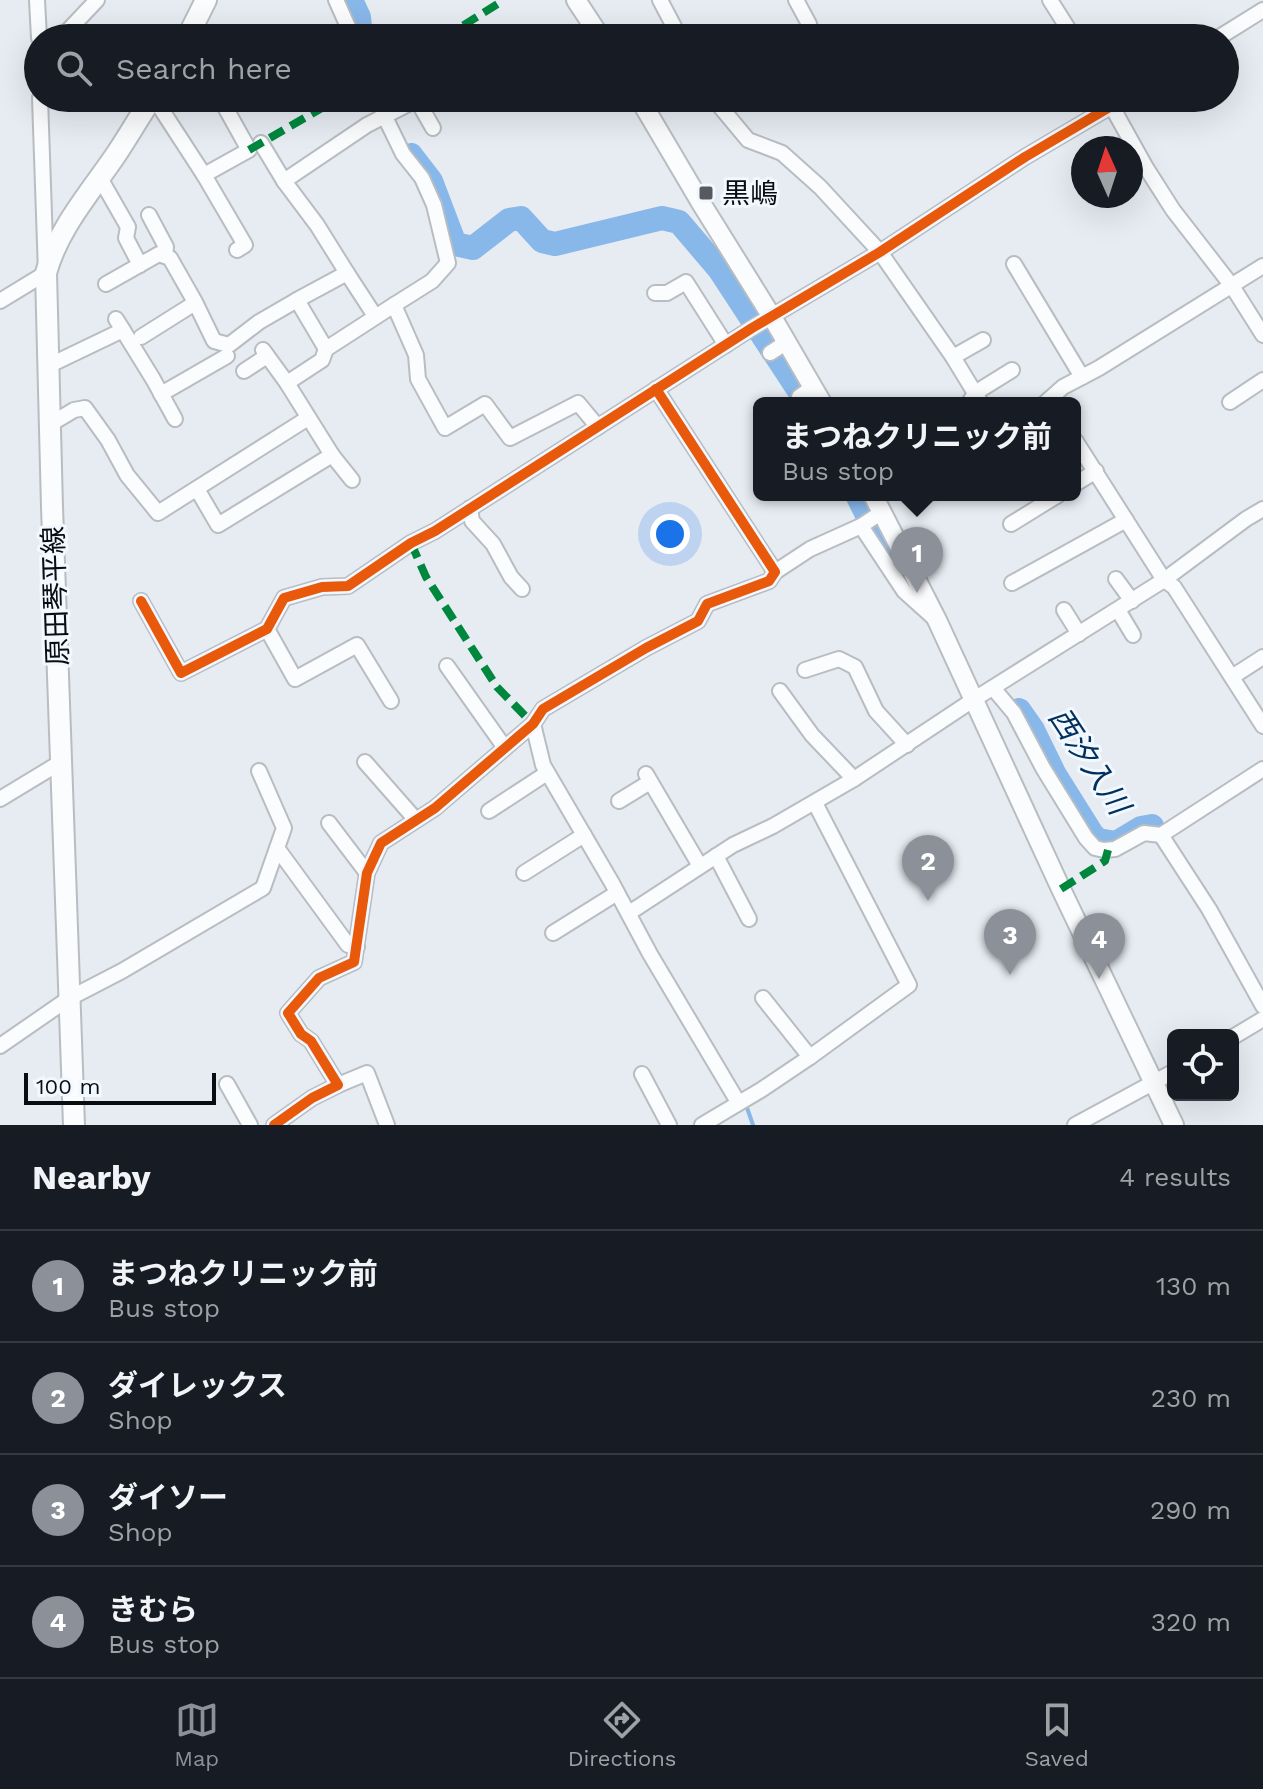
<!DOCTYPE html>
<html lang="en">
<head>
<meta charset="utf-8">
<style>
	:root { --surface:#171b24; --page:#242831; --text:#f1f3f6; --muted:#9ea1a6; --line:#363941; --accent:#8c9099 }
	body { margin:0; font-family:"Work Sans","Noto Sans JP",sans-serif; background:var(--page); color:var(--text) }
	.controls { position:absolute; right:24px; bottom:24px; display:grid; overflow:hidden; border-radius:12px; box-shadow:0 8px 32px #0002 }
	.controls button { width:72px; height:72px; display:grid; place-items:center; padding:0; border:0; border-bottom:2px solid var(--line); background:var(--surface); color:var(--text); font:40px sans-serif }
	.compass { position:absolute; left:1071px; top:136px; width:72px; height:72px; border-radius:50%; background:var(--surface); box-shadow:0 8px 32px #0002; rotate:357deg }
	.scale { position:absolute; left:24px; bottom:20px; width:192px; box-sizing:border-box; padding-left:8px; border:4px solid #090c10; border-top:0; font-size:22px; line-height:28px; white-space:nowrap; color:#090c10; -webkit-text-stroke:6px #f2f8ff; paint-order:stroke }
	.you { position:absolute; left:670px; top:534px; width:28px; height:28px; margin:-20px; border:6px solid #fff; border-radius:50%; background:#1a73e8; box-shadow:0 0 0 12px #1a73e833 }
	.badge { display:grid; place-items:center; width:52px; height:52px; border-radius:50%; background:var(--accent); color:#fff; font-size:26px; font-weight:700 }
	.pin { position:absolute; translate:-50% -66px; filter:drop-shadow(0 2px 4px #0008) }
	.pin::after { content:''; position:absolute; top:42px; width:28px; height:24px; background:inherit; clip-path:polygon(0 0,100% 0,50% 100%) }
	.popup { position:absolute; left:753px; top:397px; width:328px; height:104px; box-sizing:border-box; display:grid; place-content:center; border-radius:12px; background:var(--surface); filter:drop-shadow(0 2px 6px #0005); font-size:26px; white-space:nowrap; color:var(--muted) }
	.popup b { font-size:30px; color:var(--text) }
	.popup::after { content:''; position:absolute; left:50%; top:100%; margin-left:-16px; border:16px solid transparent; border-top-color:var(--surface) }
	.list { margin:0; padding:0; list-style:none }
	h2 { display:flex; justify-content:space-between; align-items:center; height:104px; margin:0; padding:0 32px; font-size:34px }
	h2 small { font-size:26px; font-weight:400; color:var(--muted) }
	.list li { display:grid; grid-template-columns:52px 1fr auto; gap:24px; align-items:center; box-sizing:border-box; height:112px; padding:0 32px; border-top:2px solid var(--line) }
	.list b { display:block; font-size:30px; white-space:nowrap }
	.list p { margin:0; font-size:26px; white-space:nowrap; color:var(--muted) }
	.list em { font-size:26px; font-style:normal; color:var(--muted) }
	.icon { flex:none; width:44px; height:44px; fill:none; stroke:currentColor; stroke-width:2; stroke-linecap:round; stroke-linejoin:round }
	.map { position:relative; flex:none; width:1263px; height:1125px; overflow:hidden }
	.search { position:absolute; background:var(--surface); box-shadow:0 8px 32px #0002; left:24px; right:24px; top:24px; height:88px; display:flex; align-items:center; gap:20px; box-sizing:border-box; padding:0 28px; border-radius:44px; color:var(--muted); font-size:30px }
	.sheet { height:552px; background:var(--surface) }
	nav { display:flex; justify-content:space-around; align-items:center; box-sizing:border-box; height:112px; border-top:2px solid var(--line); background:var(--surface); font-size:22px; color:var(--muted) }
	nav a { display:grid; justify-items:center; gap:4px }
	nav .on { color:var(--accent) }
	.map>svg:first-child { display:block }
</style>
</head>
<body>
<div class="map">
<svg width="1263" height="1125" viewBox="0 0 1263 1125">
	<rect width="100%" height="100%" fill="#e6ecf2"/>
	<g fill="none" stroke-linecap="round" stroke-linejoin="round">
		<path stroke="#88b7e9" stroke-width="4" d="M746,1105L753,1125"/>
		<g stroke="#88b7e9" stroke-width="24">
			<path d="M351,0L359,17L361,38"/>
			<path d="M411,155L431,181L455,244L473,248L509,220L521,218L542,241L555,244L662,218L679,222L719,269L807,403"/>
			<path d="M857,495L890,561L898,573"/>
			<path d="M1019,710L1033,730L1055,775L1092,834L1098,840L1116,843L1141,828L1152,826"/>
		</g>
		<g stroke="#b8bdc2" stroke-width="18">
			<g id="minor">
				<path d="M37,0L39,38"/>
				<path d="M336,0L353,38"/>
				<path d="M660,0L680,38"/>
				<path d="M796,0L809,24L810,38"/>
				<path d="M1050,0L1074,38"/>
				<path d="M61,38L97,0"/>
				<path d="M1218,38L1263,10"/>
				<path d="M154,98L204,175L245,245L237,250"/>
				<path d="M378,98L385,117L403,154L422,178L434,205L448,263L432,281L394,305L416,355L418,379L445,428L485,404L510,438L578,403L598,427"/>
				<path d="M477,98L478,100"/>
				<path d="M713,98L748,140L782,153L820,187L880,252L953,357L981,403"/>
				<path d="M1115,98L1118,103L1116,114L1145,166L1173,210L1232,286L1263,335"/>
				<path d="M417,100L433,128"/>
				<path d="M261,143L284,181L367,125L420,98"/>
				<path d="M204,175L249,150L220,98"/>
				<path d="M100,178L128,227L126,238L140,265"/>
				<path d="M284,181L317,225L347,273L297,300"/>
				<path d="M149,215L166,247L165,256"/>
				<path d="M1014,264L1082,377"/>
				<path d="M347,273L375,316"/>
				<path d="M106,284L159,254L170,258L195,302L214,341L229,345L259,322L297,300L326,349"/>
				<path d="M655,293H667L686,282L726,345"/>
				<path d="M0,301L46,273L40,98"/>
				<path d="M116,319L153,379L175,419"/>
				<path d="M141,337L195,303"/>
				<path d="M263,350L287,383L322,360L326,349L394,305"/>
				<path d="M770,353L787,342"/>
				<path d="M953,357L983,340"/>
				<path d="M48,366L123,330"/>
				<path d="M244,371L267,356"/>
				<path d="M287,383L332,455L352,480"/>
				<path d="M161,394L227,356"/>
				<path d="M799,397L813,387"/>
				<path d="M1230,402L1263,380"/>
				<path d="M969,403L975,393L1012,370"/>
				<path d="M1045,403L1063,387L1099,368L1263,266"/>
				<path d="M49,425L74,410L85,408L108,440L127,475L158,513L308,418"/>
				<path d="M1075,440L1164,580L1174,587L1263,726"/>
				<path d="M1075,484L1096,471"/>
				<path d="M197,489L218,525L332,455"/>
				<path d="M470,508L472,521L493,544L511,577L522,589"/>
				<path d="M1011,524L1058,495"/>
				<path d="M861,526L904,591L933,617"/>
				<path d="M775,572L810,549L861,526L882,512"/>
				<path d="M1116,579L1132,601"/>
				<path d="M1012,583L1126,520"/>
				<path d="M141,601L181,673L267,629L284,598L322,587L348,586L411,543L435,531L752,328L880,252L1025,157L1125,98"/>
				<path d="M1064,610L1079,634"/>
				<path d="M1118,610L1133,635"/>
				<path d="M267,629L295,679L357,645L391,701"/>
				<path d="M447,666L505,748"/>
				<path d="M805,670L839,659L855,667L876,711L907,745"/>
				<path d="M1232,677L1263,657"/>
				<path d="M993,688L1014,713L1043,768L1086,838L1095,848L1104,850L1115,849L1144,833L1161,835L1263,769"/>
				<path d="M780,691L812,735L854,779"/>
				<path d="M533,724L543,765L612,883L650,954L738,1102"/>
				<path d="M365,762L416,820"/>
				<path d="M646,774L700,866"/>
				<path d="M0,799L61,762"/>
				<path d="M619,801L650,782"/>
				<path d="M489,811L547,773"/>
				<path d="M329,823L367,873"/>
				<path d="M1161,835L1209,909L1263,1006"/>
				<path d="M277,848L348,945L357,947"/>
				<path d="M716,856L749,919"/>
				<path d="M524,873L584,835"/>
				<path d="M629,913L733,845L773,826L854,779L973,700L1164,580L1246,519L1263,509"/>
				<path d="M553,933L617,893"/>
				<path d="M763,998L810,1057"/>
				<path d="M1233,1037L1263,1019"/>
				<path d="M0,1046L68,999L122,971L263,888L284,828L259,771"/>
				<path d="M642,1074L669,1125"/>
				<path d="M227,1084L250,1125"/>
				<path d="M338,1085L367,1073L387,1125"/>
				<path d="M274,1125L312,1098L338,1085L311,1041L301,1034L288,1013L319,978L354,962L367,873L381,843L435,808L533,724L543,709L646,648L698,621L707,604L769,581L775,572L656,389"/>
				<path d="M702,1125L761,1090L810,1057L909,985L815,803"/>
				<path d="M1075,1125L1173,1072"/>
			</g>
		</g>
		<g stroke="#b8bdc2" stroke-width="22">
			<g id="tertiary">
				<path d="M576,0L601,38"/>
				<path d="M639,98L701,203L772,317L822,403"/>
				<path d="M873,495L937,620L1061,889L1174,1125"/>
			</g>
		</g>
		<g stroke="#b8bdc2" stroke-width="24">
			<g id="secondary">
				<path d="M187,38L206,0"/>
				<path d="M74,1125L52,507L46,273C58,229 89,194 115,156C128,137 139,117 152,98"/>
			</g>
		</g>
		<use href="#minor" stroke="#fbfcfd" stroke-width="14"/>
		<use href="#tertiary" stroke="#fbfcfd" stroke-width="18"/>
		<use href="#secondary" stroke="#fbfcfd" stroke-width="20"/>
		<g stroke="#00873e" stroke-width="8" stroke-dasharray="16 8" stroke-linecap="butt">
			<path d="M443,38L504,0"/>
			<path d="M249,150L339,98"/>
			<path d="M411,543L426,577L497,687L533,724"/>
			<path d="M1061,889L1105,861L1108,850"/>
		</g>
		<g stroke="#f2f8ff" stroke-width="15">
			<g id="cycleway">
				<path d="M141,601L181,673L267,629L284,598L322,587L348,586L411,543L435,531L752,328L880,252L1025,157L1125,98"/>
				<path d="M274,1125L312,1098L338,1085L311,1041L301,1034L288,1013L319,978L354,962L367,873L381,843L435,808L533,724L543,709L646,648L698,621L707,604L769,581L775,572L656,389"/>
			</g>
		</g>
		<use href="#cycleway" stroke="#e8590c" stroke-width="10"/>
	</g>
	<rect fill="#565a5f" stroke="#f2f8ff" stroke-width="3" x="698" y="185" width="16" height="16" rx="4"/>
	<g text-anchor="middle" stroke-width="6" stroke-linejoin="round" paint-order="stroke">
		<g font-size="28" fill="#090c10" stroke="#f2f8ff" text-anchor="start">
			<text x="722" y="203">黒嶋</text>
		</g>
		<g font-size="28" fill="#090c10" stroke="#f2f8ff">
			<text transform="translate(55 596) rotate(-92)" y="10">原田琴平線</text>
		</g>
		<g font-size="30" font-style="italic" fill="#00305b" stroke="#f2f8ff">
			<text transform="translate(1089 761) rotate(57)" y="10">西汐入川</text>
		</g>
	</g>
</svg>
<div class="controls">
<button><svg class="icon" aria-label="locate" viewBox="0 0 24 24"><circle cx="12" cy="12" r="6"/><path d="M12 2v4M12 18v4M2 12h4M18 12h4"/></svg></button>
</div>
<svg class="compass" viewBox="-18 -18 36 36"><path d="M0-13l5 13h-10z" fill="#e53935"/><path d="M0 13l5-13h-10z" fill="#9ea1a6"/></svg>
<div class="scale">100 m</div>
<div class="you"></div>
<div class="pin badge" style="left:917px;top:593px">1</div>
<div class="popup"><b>まつねクリニック前</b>Bus stop</div>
<div class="pin badge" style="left:928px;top:901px">2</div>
<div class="pin badge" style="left:1010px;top:975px">3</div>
<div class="pin badge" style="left:1099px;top:979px">4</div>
<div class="search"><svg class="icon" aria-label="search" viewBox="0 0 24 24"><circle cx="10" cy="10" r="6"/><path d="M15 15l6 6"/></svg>Search here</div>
</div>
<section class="sheet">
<h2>Nearby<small>4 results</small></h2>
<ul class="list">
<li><span class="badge">1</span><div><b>まつねクリニック前</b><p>Bus stop</p></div><em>130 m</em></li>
<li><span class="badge">2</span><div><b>ダイレックス</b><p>Shop</p></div><em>230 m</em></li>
<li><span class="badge">3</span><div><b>ダイソー</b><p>Shop</p></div><em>290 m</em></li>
<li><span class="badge">4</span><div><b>きむら</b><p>Bus stop</p></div><em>320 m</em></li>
</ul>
</section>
<nav>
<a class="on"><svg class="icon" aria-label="map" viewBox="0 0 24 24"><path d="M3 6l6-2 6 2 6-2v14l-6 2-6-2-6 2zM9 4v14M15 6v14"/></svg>Map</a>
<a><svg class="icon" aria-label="directions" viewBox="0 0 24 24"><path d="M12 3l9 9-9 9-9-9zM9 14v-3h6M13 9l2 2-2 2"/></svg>Directions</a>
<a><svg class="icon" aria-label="saved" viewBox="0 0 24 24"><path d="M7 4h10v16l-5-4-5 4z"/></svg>Saved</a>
</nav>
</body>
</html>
